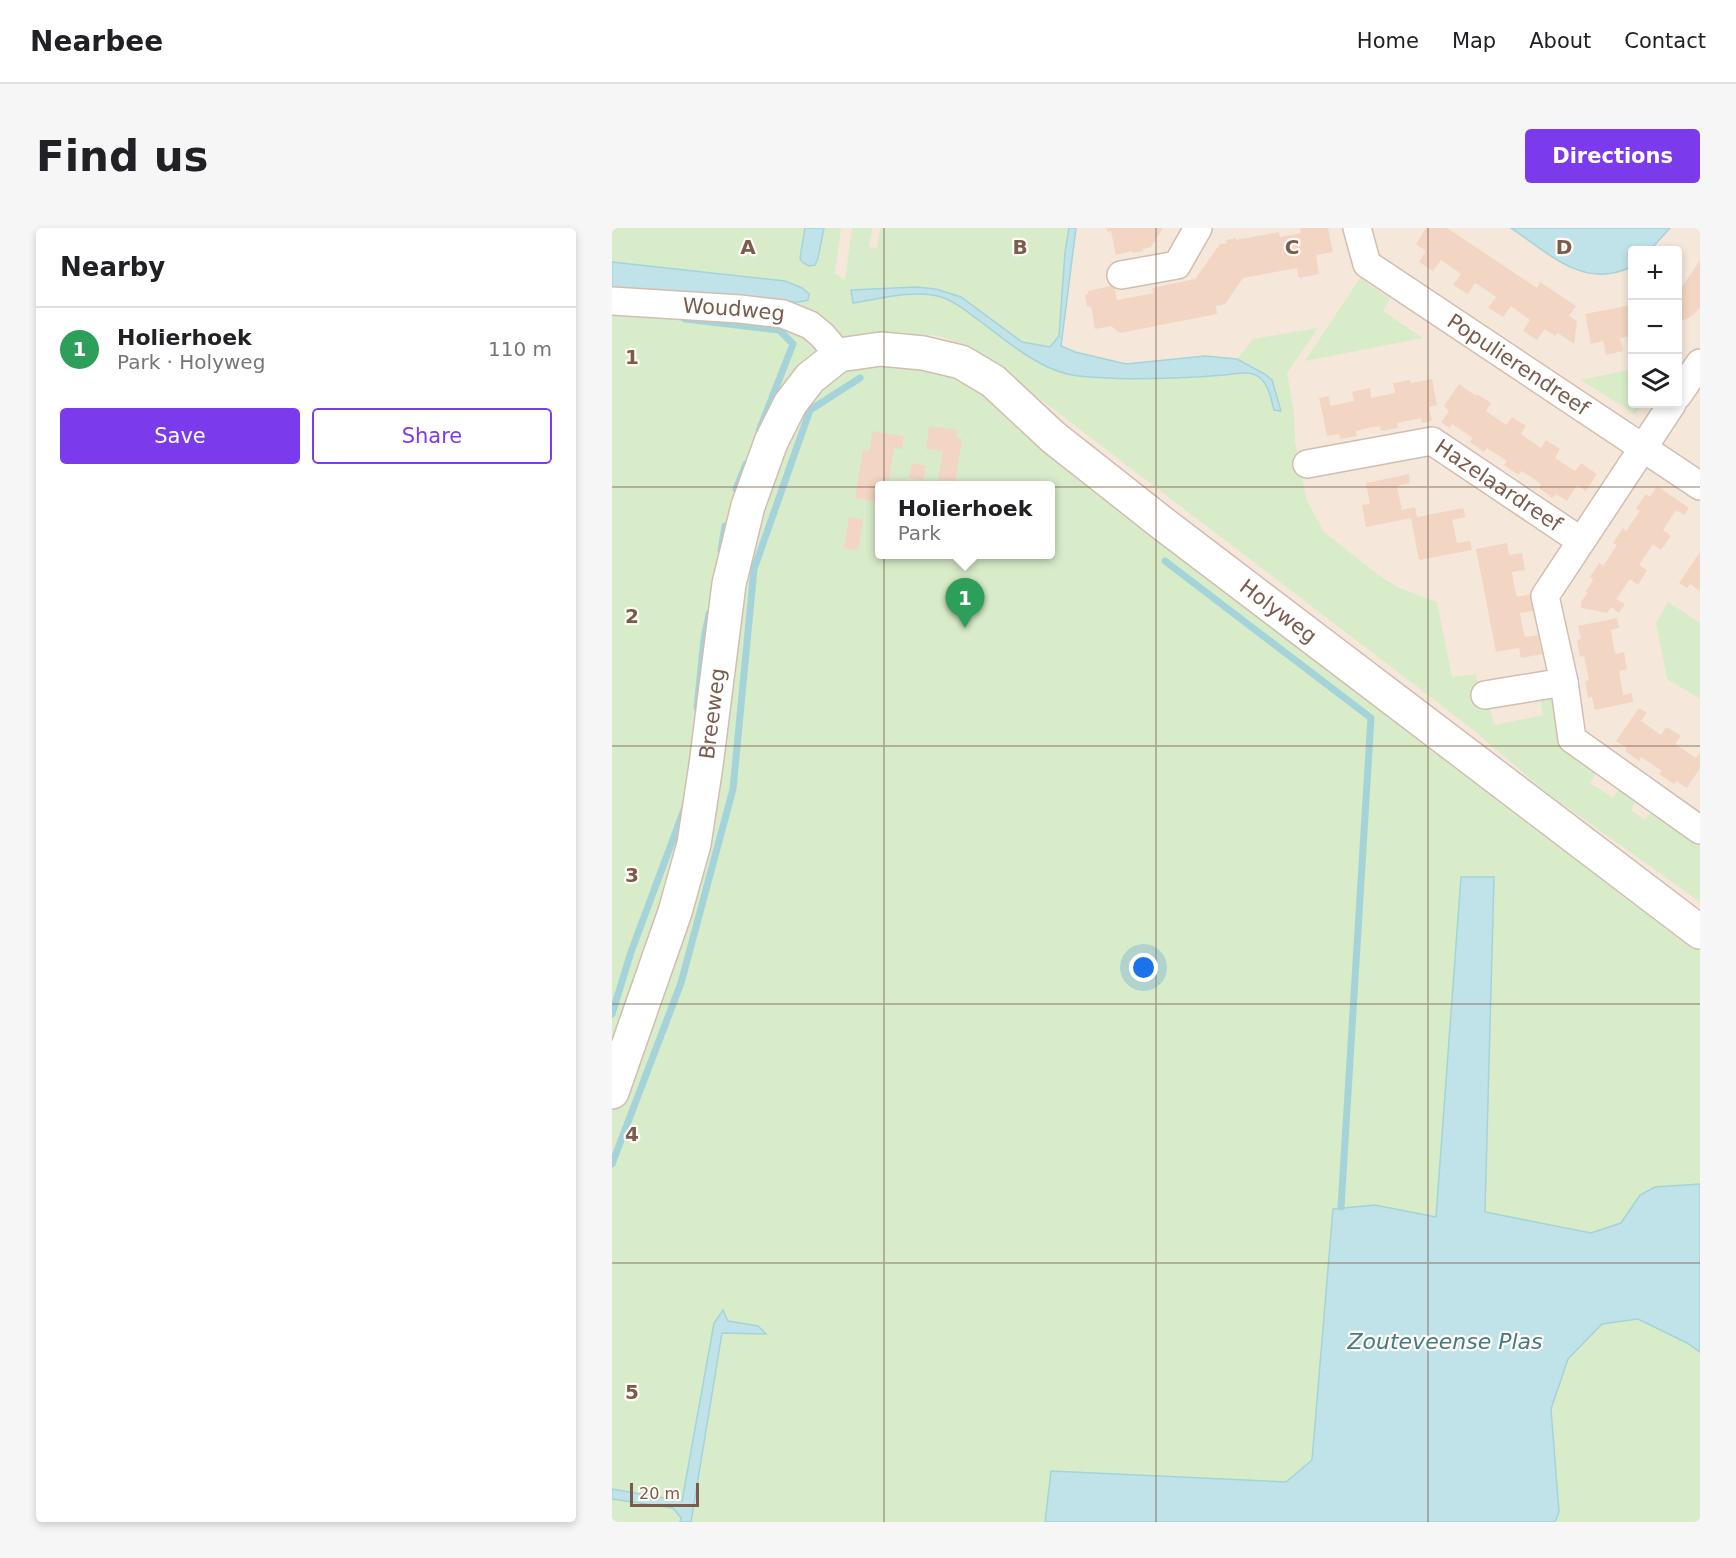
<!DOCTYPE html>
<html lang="en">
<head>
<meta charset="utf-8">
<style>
	:root { --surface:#fff; --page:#f6f6f6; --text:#202124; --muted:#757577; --line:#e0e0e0; --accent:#7c3aed }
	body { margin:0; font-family:"DejaVu Sans",sans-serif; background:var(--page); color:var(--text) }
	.controls { position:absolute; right:18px; top:18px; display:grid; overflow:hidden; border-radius:6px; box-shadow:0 3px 9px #0003 }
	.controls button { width:54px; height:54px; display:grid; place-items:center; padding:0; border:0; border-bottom:2px solid var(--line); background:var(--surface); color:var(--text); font:30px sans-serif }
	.scale { position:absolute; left:18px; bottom:15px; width:69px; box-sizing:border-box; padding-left:6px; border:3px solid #7a5c4d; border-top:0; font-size:16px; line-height:21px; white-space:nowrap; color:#7a5c4d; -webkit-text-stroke:4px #fffaf3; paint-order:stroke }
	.you { position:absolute; left:532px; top:740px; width:21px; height:21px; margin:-15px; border:4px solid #fff; border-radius:50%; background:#1a73e8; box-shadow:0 0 0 9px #1a73e833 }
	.badge { display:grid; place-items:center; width:39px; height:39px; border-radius:50%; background:var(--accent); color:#fff; font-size:20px; font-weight:700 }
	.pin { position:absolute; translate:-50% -50px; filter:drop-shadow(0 2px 3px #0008) }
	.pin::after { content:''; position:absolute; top:32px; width:21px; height:18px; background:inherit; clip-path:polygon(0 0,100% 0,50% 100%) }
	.popup { position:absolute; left:263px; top:253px; width:180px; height:78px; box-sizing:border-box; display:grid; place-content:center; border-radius:6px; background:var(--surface); filter:drop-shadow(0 2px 4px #0005); font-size:20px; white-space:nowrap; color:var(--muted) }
	.popup b { font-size:22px; color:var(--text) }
	.popup::after { content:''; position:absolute; left:50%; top:100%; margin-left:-12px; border:12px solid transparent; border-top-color:var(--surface) }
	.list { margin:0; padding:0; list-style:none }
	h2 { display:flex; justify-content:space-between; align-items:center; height:78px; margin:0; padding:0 24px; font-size:26px }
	h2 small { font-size:20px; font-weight:400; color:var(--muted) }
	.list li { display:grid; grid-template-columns:39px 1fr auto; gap:18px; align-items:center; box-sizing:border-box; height:84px; padding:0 24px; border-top:2px solid var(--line) }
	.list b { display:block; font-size:22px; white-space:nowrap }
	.list p { margin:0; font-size:20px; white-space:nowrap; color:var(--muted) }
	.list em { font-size:20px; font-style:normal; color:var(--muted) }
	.actions { display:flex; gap:12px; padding:18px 24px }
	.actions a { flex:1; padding:14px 0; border:2px solid var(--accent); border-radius:6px; text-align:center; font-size:21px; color:var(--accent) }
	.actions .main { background:var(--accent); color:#fff }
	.icon { flex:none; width:33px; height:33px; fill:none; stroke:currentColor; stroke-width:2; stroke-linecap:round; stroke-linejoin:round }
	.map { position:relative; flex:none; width:1088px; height:1294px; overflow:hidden; border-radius:6px }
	header { display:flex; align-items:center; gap:36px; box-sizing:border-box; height:84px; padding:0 30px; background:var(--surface); border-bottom:2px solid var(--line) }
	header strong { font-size:28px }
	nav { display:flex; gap:33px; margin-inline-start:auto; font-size:21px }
	.intro { display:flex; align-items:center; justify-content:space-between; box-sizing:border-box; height:144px; padding:0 36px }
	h1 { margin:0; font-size:42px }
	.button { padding:15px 27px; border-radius:6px; background:var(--accent); color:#fff; font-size:21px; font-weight:700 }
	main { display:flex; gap:36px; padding:0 36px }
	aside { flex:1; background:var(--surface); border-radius:6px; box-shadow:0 3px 9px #0003 }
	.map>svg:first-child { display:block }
</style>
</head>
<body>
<header>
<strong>Nearbee</strong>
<nav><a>Home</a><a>Map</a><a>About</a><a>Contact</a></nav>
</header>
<div class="intro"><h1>Find us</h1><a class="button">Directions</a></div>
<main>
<aside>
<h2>Nearby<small></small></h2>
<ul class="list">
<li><span class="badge" style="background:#2e9e5b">1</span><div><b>Holierhoek</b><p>Park · Holyweg</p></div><em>110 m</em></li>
</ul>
<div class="actions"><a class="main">Save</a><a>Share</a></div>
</aside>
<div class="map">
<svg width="1088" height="1294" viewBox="0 0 1088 1294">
	<rect width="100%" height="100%" fill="#fdf6ec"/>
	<path fill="#f5e8da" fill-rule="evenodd" d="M187,0H1088V688L324,112L221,44ZM1020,22H1066V176H1020Z"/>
	<g fill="#d8ecc9" fill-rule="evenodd">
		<path d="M0,0H193L192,7L207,25L212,0H229L223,45L233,52L240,0H260L257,19L265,20L268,0H457L453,24L447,108L438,119L410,114L349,69L324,61L304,59L273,60L263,72C284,68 306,63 327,68C342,72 354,82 366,91C393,111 431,145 464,148C513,153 562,152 611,147C622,146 637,142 647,149C657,156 659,171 662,182L669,183C663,148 654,147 625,131L641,111L706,100L675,145L682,184L683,213L695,273L712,304L764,345L785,359L825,374L840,449L864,446L871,482L878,480L882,497L931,487L928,471L942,469L988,539L978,555L1001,570L1013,553L1030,564L1019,582L1033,592L1044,577L1088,608V674L935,565L859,500L411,158C387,141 346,107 317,107L1088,688V1294H0ZM268,258H439V326H268Z"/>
		<path d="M748,50L778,71L771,83L811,110L693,133Z"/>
		<path d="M1020,141V176H1030L1023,186L969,152Z"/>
		<path d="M1056,374L1088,395V471L1055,451L1044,395Z"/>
	</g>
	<g fill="#bfe3e8" stroke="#a5d3da" stroke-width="1.5">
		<path d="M193,0H212L206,30L203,37L197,38L190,34L188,30Z"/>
		<path d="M457,0H464L449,118L463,124L514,136L593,128L625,131L653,146L660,152L669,183L662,182C659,171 657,157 647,149C637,142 623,146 612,147C563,151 515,153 467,148C430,145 394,112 365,91C353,82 341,72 326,68C299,62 268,71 241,75L239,62L304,59L324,61L349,69L410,114L438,119L447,108L453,24Z"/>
		<path d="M899,0H1058L1038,22H1020V38L1019,39C971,62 937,25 899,0Z"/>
		<path d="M0,34L173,53L190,60L197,66L196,72C189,75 179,73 172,75L0,65Z"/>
		<path d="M849,649H882L873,984L979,1005L1009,995L1028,967L1043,959L1088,956V1124L1075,1115L1026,1091L990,1096L956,1131L939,1181L947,1284L943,1294H433L439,1243L674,1254L700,1232L721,981L763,977L824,989Z"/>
		<path d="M111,1082L116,1093L146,1098L154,1106L110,1105L79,1294H68L69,1290L61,1280L0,1271V1261L70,1273L102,1095Z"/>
	</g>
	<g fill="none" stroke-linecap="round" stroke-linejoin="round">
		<g stroke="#a5d3da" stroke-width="7">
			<path d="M73,91L167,102L181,116L147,203"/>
			<path d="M124,261L134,236"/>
			<path d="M109,322L113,298"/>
			<path d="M553,333L759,490L729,979"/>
			<path d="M85,479L92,411L97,386"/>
			<path d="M0,786L19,724L73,579"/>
			<path d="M0,936L69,755L121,561L142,341L198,182L248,150"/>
		</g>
	</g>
	<g fill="#f3d5c3">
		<path d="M494,0H551L539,19L530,21L531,23L521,25L520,23L504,27L499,3L495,4Z"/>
		<path d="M688,0H716L721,24L704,27L707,46L687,50L685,40L631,50L613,76L604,78L605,86L508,105L501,100L500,98L483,101L479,78L475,79L473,67L476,66V63L502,57L505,72L542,65L540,60L583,51L608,16L615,15L614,12L624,10V12L667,4L668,9L689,5Z"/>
		<path d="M814,0H835L925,60L928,54L964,78L957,88L965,93L962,116L946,105L943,108L933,101L925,112L911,103L918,92L899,78L891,89L876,80L884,69L874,62L863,55L856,66L841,57L849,46L829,32L821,43L807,34L814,23L804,16Z"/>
		<path d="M1088,32V80L1078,89L1066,95V71L1071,64L1068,62Z"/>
		<path d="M1020,77V108L1008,110L1011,123L994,127L991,113L979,116L973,86Z"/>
		<path d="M820,151L825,177L817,179L820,193L810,195L809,190L785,195L786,200L769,203L768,198L756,200L744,203L745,208L728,211L727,206L715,208L707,170L717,168L718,178L742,173L740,164L758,160L759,170L783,165L781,155L798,152L799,155Z"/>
		<path d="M847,156L864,168L865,166L879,175L874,183L894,197L900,189L914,198L909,206L929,220L934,212L948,221L943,230L963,243L969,235L985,246L974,263L965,257L955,273L944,266L941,270L927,260L929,256L919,249L909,243L907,247L892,237L895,233L886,227L875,220L872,224L858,214L861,210L840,196L838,200L829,194L837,183L832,178Z"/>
		<path d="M317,198L346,202L344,210L350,211L343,256L326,253L331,223L314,221Z"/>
		<path d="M260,203L292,208L290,221L282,220L276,258H267V274L243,270L251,222L258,223Z"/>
		<path d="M300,235L314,238L311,253L297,250Z"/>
		<path d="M797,246L798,255L785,258L790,282L803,279L805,289L851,280L854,289L840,292L845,315L858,313L860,322L807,332L799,290L754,299L750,277L758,276L754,255Z"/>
		<path d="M1045,258L1077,280L1072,287L1064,282L1051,302L1059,308L1049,322L1041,316L1027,337L1035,342L1026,357L1018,351L1004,371L1013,376L1007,385L999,379L995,385L969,380V374L976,364L974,363L981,352L978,349L987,335L991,338L1005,317L1001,315L1011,300L1014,303L1028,283L1024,280L1034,266L1038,269Z"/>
		<path d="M237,289L251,292L246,322L232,320Z"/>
		<path d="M895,315L897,327L910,325L913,342L900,344L902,356L905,369L918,366L921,383L908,385L910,397L913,409L926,407L930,426L909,430L907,420L884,424L864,321Z"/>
		<path d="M1088,324V363L1078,356L1075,360L1067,355Z"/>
		<path d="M1005,390L1007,400L999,402L1003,426L1012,424L1015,441L1007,443L1011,467L1020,465L1021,474L983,482L980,469L976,470L973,453L977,452L972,428L968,429L965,412L969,411L966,398Z"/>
		<path d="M1027,480L1035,485L1029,493L1049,507L1054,499L1061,503L1069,508L1063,516L1084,530L1088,524V540L1075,560L1064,553L1062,556L1047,546L1050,543L1029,529L1027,533L1013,523L1015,520L1004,513Z"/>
	</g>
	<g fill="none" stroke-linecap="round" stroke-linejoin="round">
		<g stroke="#d1beb0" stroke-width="30">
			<g id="minor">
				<path id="s1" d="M745,0L755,36L1088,258"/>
				<path d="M509,47L565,37L586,0"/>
				<path id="s2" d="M0,73L128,81L171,86L198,97L210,107L227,127"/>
				<path d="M1066,167L1088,135"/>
				<path d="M1060,176L933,368L952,454L960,511L1088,602"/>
				<path id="s3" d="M695,236L820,213L969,313"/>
				<path d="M873,467L952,454"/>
			</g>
		</g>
		<g stroke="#d1beb0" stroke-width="36">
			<g id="tertiary">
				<path id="s4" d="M0,864L63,684L82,616L94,537L117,356L136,278L159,214L178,176L198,150L227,127L269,121L311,125L349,134L381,153L441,209L550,295L1088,704"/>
			</g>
		</g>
		<use href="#minor" stroke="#fff" stroke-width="27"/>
		<use href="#tertiary" stroke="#fff" stroke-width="33"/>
	</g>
	<path fill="none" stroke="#7a5c4d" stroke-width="1.5" stroke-opacity="0.55" d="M272,0V1294M544,0V1294M816,0V1294M0,259H1088M0,518H1088M0,776H1088M0,1035H1088"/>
	<g text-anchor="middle" stroke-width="4.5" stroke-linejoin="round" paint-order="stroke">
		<g font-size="21" fill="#7a5c4d" stroke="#fffaf3">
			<text dy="7" stroke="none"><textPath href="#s2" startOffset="122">Woudweg</textPath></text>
			<text dy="7" stroke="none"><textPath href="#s1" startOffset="219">Populierendreef</textPath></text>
			<text dy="7" stroke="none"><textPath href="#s3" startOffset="207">Hazelaardreef</textPath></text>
			<text dy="7" stroke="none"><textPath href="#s4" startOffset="1312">Holyweg</textPath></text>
			<text dy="7" stroke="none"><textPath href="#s4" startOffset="393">Breeweg</textPath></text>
		</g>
		<g font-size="22" font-style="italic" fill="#437c86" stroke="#fffaf3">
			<text x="833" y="1121">Zouteveense Plas</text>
		</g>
	</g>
	<g font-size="20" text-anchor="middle" font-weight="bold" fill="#7a5c4d" stroke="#fffaf3" stroke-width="4.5" stroke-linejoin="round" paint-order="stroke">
		<text x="136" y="26">A</text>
		<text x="408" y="26">B</text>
		<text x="680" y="26">C</text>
		<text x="952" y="26">D</text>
		<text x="20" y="136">1</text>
		<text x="20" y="395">2</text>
		<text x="20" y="654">3</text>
		<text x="20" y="913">4</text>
		<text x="20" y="1171">5</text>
	</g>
</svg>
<div class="controls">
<button>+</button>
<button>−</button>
<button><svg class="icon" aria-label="layers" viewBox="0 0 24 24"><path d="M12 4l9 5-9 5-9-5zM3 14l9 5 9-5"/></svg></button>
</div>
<div class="scale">20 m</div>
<div class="you"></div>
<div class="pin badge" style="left:353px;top:400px;background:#2e9e5b">1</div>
<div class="popup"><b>Holierhoek</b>Park</div>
</div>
</main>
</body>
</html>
